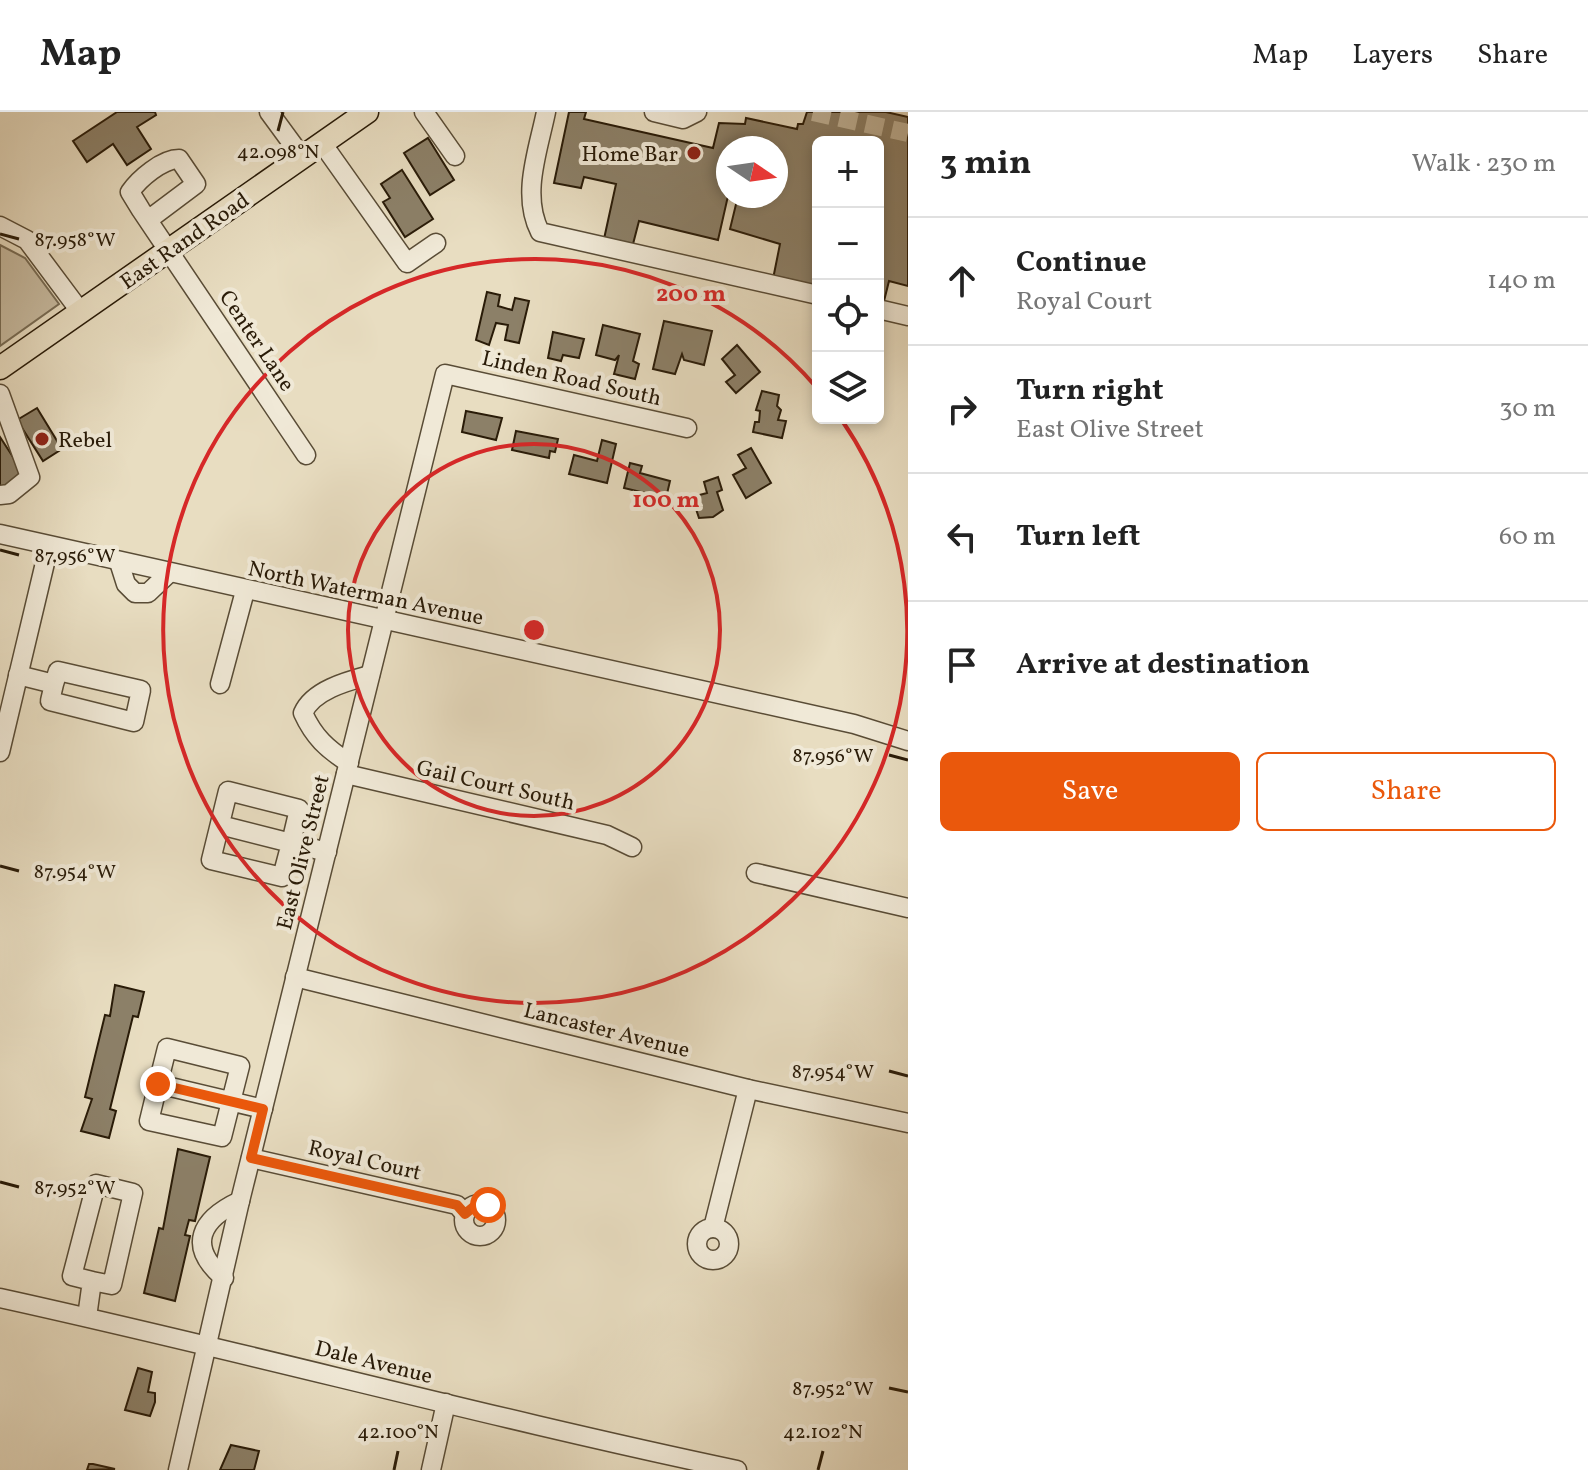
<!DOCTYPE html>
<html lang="en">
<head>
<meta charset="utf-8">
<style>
	:root { --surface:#fff; --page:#f6f6f6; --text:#222; --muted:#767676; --line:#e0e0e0; --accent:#ea580c }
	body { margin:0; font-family:Vollkorn,serif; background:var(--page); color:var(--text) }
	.controls { position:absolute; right:24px; top:24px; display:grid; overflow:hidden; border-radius:12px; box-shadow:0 4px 12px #0003 }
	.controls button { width:72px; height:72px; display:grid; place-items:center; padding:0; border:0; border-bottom:2px solid var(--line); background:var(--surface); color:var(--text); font:40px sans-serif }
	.compass { position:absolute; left:716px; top:24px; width:72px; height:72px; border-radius:50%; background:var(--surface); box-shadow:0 4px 12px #0003; rotate:103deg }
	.stop { position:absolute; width:24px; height:24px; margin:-18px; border:6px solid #ea580c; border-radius:50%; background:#fff }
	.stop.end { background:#ea580c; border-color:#fff; box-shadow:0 2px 8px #0008 }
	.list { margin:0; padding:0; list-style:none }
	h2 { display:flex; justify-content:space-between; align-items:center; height:104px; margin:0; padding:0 32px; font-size:34px }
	h2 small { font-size:26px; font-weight:400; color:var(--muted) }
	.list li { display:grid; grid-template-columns:52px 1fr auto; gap:24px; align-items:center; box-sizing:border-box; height:128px; padding:0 32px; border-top:2px solid var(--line) }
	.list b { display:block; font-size:30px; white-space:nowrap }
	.list p { margin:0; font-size:26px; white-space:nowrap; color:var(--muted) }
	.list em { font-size:26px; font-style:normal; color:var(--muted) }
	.actions { display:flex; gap:16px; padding:24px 32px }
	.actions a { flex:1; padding:18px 0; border:2px solid var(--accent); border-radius:12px; text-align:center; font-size:28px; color:var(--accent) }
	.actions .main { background:var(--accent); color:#fff }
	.icon { flex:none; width:44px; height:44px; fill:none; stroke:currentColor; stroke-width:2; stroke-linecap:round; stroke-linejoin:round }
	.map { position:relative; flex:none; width:908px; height:1358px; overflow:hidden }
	header { display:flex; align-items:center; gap:48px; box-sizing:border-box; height:112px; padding:0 40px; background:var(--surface); border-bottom:2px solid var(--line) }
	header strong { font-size:38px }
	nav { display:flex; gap:44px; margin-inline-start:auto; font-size:28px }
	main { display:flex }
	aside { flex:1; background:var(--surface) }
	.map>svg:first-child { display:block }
</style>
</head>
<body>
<header>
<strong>Map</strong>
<nav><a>Map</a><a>Layers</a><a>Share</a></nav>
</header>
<main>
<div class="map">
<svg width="908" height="1358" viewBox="0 0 908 1358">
	<rect width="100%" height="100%" fill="#e8ddc1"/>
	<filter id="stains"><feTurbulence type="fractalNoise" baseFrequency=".0025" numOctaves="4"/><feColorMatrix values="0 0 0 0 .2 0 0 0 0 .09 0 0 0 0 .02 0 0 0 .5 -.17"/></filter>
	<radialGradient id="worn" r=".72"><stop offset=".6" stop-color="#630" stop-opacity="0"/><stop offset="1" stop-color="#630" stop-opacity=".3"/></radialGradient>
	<path fill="#c8bca2" stroke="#786c55" stroke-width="2" d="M0,133L25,146L59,192L0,234Z"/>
	<g fill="#8c8068" stroke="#291b08" stroke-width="2">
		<path d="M117,0H155L156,3L137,15L151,37L127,53L113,32L87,50L73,29Z"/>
		<path d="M569,0H586L584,7L713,36L719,11L745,12L746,6L797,17L798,12H803L807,0H886L908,5V174L889,169L883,193L878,192V30H818V178L773,167L780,132L730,117L738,84H776V36H728V84L718,128L639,109L633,132L604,127L616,72L584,65L581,76L554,71Z"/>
		<path d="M428,26L454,68L430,83L404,41Z"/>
		<path d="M402,58L433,107L405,125L383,90L390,86L381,72Z"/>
		<path d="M487,180L500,183L498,194L512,198L515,186L529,189L519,231L505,228L508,213L496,211L489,233L476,228Z"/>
		<path d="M664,209L712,219L704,253L684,248L682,242L675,262L653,257Z"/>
		<path d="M603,213L640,222L633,249L639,252L635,267L614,262L619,243L615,248L596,243Z"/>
		<path d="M553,220L584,227L579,246L563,243L561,249L548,246Z"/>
		<path d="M737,233L760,260L736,281L726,270L735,263L722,247Z"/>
		<path d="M762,279L779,283L777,294L781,298L778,308L786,309L782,326L753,320L755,310H759L760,299L756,298Z"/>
		<path d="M37,296L62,337L43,349L17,308Z"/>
		<path d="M466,299L502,306L496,328L462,320Z"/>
		<path d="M516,319L558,327L555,340L550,339L549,346L512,338Z"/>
		<path d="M0,325L24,362L2,377L0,374Z"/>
		<path d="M602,328L616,332L607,371L569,362L574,343L597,349Z"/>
		<path d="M751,336L771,371L746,386L733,363L746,356L738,343Z"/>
		<path d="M630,351L642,354L640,361L670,369L666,386L624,376Z"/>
		<path d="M718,365L722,378L717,380L723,398L713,405L699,406L692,385L707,381L704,370Z"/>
		<path d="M115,873L144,880L138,905L133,904L110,997L116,999L109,1026L81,1019L92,987L85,985L105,903L110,904Z"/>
		<path d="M178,1037L210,1045L195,1109L189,1108L185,1123L190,1124L175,1189L144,1181L159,1116L163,1117Z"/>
		<path d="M138,1256L152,1260L148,1280L155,1281V1290L150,1304L125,1298Z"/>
		<path d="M231,1333L259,1339L254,1358H220Z"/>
		<path d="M89,1352H93L115,1357L87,1358Z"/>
	</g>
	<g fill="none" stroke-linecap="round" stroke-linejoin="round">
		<path stroke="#c2b69c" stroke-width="18" stroke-dasharray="18 9" stroke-linecap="butt" d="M813,0L908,21"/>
		<g stroke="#594c36" stroke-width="21">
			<g id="minor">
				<path d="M269,0L302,45"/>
				<path d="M424,0L455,44"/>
				<path d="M546,0C538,39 521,83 540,120L818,183"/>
				<path d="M654,0L683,7L697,0"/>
				<path d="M322,31L407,151L436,131"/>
				<path d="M148,108L196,72L179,47C162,47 139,67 130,80L141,98L306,343"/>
				<path d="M0,114L27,128L80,199"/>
				<path d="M878,197L908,204"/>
				<path d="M0,282L30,365L9,382L0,383"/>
				<path d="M0,422L854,612L908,629"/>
				<path d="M119,450L126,472L135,481H148L168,462"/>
				<path d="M18,563L54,572L58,559L141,578L134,610L50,589L54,572"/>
				<path d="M220,572L245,479"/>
				<path d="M0,640L49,434"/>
				<path d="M349,651C327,637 314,625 303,601C313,578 348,569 370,563"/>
				<path d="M346,662L607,723L632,735"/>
				<path d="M220,713L291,731L282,765L211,748L228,679L299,697L291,731L327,740"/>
				<path d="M756,761L908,796"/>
				<path d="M295,865L748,977L908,1011"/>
				<path d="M158,972L149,1009L222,1025L240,954L167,936L158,972L263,997"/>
				<path d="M251,1046L457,1093L465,1102"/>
				<circle cx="480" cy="1108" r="16"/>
				<path d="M713,1116L748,977"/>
				<circle cx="713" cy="1132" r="16"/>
				<path d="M224,1166C186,1134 201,1107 240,1089"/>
				<path d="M0,1186C246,1240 490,1306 737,1358"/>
				<path d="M87,1205L92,1169L72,1164L96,1072L133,1081L112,1173L92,1169"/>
				<path d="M178,1358L240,1089L445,262L687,316"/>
				<path d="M431,1358L446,1291"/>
			</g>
		</g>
		<g stroke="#291b08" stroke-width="25">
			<path id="major" d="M0,256L367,0"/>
		</g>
		<use href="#minor" stroke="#f0e9d7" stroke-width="18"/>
		<use href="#major" stroke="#e8ddc1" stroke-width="22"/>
	</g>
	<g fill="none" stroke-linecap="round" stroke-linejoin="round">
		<path stroke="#ea580c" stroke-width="10" d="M158,972L263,997L251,1046L457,1093L465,1102L477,1092L488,1093"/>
	</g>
	<path fill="none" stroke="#291b08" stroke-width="3" d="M278,19L283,0M0,122L19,127M0,438L19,443M889,643L908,648M0,754L19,759M889,959L908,964M0,1070L19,1075M889,1276L908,1280M394,1358L398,1339M818,1358L823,1339"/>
	<g fill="none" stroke="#d62828" stroke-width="4">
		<circle cx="534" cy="518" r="186"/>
		<path d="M841 307A372 372 0 1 1 817 276"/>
	</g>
	<g fill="#8f2418" stroke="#f0e9d7" stroke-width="3">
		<circle cx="694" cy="41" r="8"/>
		<circle cx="42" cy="327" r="8"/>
	</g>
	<g text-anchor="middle" stroke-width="8" stroke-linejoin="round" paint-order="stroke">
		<g font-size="22" fill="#291b08" stroke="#f0e9d7" text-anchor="end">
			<text x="678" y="49">Home Bar</text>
			<text x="58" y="335" text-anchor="start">Rebel</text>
		</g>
		<g font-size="22" fill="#291b08" stroke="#f0e9d7">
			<text transform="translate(184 128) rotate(-35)" y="8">East Rand Road</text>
			<text transform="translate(258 228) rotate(56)" y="8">Center Lane</text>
			<text transform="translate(572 265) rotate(13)" y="8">Linden Road South</text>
			<text transform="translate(366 480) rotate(12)" y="8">North Waterman Avenue</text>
			<text transform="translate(496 672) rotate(13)" y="8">Gail Court South</text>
			<text transform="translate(302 740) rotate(-76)" y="8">East Olive Street</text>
			<text transform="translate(607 917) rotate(14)" y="8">Lancaster Avenue</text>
			<text transform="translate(365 1047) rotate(13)" y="8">Royal Court</text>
			<text transform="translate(374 1249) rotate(14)" y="8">Dale Avenue</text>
		</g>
	</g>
	<g font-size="20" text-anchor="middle" fill="#291b08" stroke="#f0e9d7" stroke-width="8" stroke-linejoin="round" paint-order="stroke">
		<text x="278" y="46">42.098°N</text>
		<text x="75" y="134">87.958°W</text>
		<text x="75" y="450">87.956°W</text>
		<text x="833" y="650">87.956°W</text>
		<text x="75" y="766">87.954°W</text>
		<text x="833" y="966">87.954°W</text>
		<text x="75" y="1082">87.952°W</text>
		<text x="833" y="1283">87.952°W</text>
		<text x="398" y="1326">42.100°N</text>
		<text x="823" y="1326">42.102°N</text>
	</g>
	<circle cx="534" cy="518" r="12" fill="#d62828" stroke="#f0e9d7" stroke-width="4"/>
	<g font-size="24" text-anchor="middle" font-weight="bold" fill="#d62828" stroke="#f0e9d7" stroke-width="8" stroke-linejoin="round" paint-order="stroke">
		<text x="691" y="189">200 m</text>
		<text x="666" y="395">100 m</text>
	</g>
	<rect width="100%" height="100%" filter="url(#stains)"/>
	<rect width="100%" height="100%" fill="url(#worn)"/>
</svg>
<div class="controls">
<button>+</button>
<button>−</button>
<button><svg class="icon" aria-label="locate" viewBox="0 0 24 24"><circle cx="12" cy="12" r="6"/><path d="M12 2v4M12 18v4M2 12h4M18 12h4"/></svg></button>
<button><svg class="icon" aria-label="layers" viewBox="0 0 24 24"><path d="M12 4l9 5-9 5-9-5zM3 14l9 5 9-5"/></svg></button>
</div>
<svg class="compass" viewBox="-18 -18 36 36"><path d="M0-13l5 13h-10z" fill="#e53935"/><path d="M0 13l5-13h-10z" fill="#767676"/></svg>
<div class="stop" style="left:488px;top:1093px"></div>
<div class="stop end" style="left:158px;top:972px"></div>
</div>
<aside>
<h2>3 min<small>Walk · 230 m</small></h2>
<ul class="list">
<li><svg class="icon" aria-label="ahead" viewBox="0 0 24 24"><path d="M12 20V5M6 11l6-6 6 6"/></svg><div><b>Continue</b><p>Royal Court</p></div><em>140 m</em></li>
<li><svg class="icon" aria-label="right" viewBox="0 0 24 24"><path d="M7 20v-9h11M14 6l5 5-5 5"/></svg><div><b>Turn right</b><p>East Olive Street</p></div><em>30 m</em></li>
<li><svg class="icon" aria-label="left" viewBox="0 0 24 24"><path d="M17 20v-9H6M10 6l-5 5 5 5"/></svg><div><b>Turn left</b></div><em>60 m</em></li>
<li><svg class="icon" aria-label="arrive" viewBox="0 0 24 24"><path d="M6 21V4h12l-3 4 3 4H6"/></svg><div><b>Arrive at destination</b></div></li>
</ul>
<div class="actions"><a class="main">Save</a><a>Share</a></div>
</aside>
</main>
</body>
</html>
